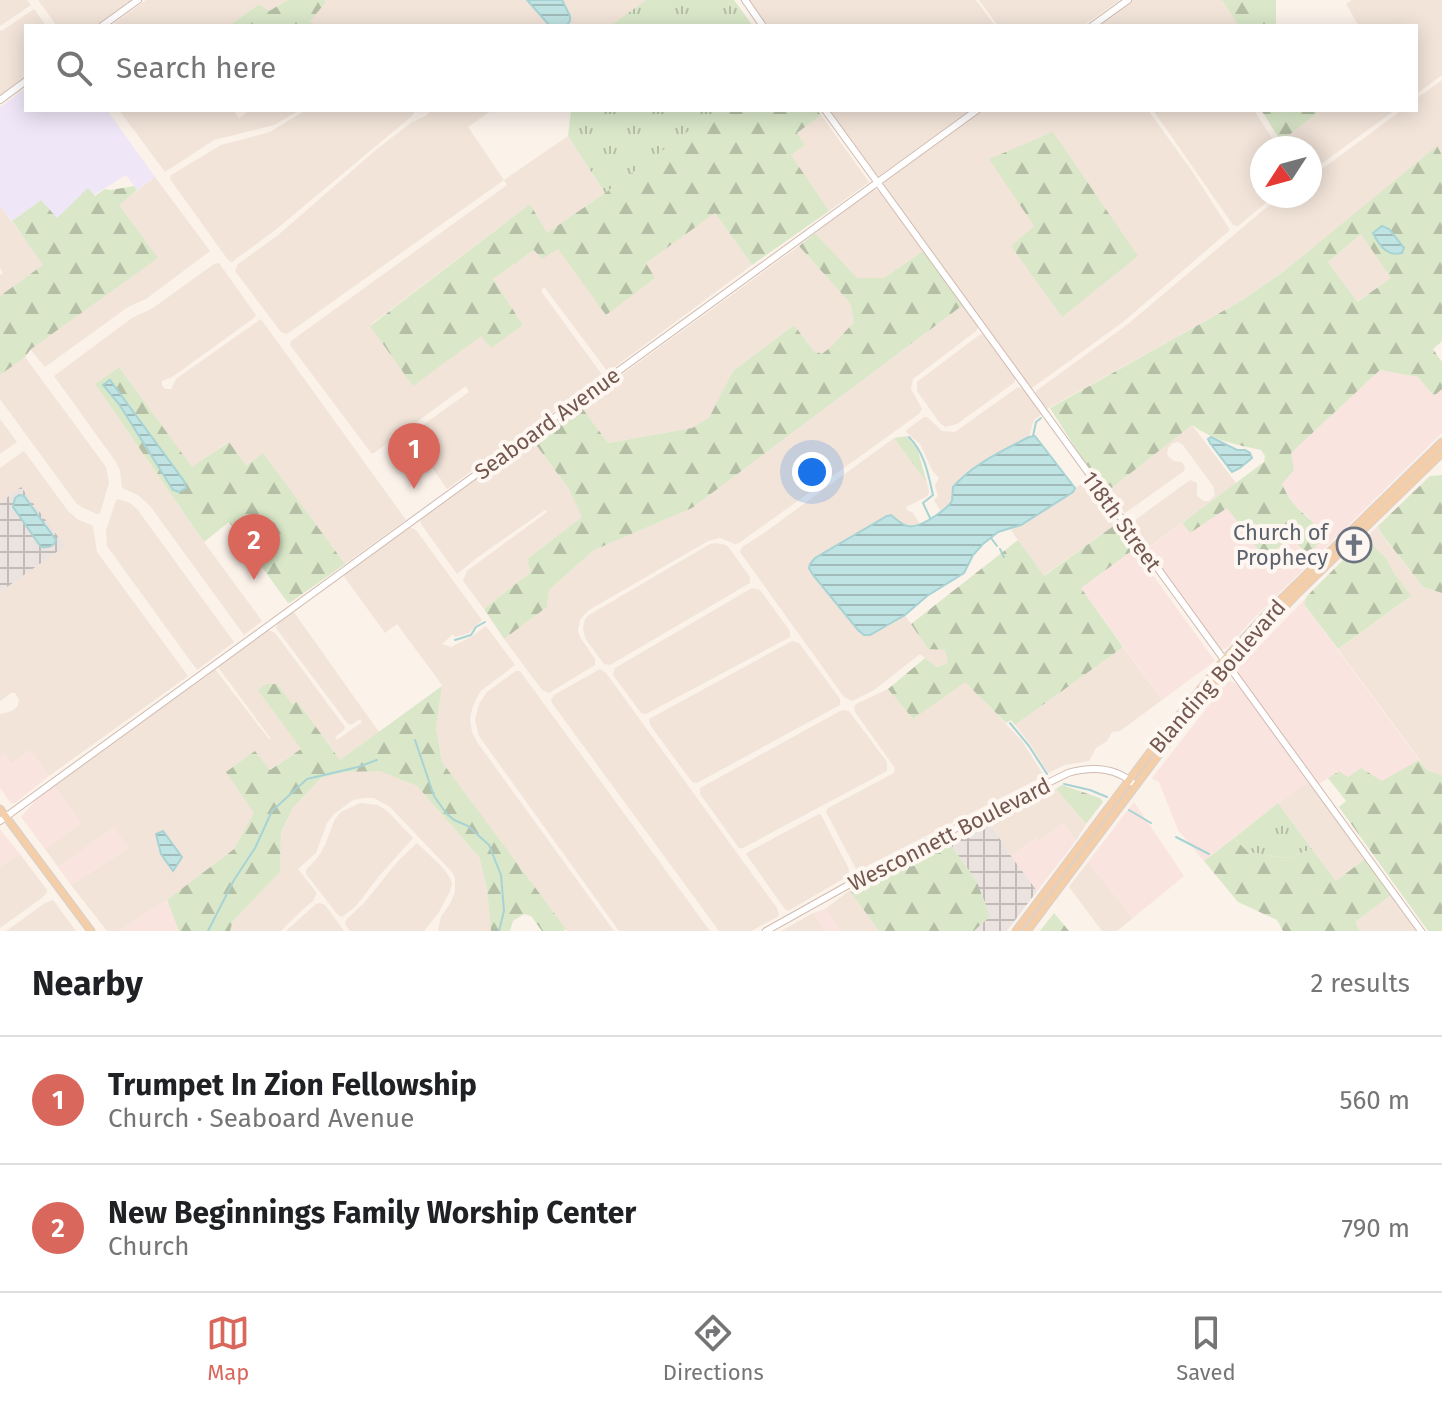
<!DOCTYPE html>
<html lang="en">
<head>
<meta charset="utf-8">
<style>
	:root { --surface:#fff; --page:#f6f6f6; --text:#202124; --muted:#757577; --line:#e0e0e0; --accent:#d9675b }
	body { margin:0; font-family:"Fira Sans",sans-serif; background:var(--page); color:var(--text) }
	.compass { position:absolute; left:1250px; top:136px; width:72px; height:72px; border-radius:50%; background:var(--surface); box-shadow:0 4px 20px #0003; rotate:234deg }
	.you { position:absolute; left:812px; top:472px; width:28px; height:28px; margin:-20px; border:6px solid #fff; border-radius:50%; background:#1a73e8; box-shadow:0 0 0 12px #1a73e833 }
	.badge { display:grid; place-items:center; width:52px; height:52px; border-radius:50%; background:var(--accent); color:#fff; font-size:26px; font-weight:700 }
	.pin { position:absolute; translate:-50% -66px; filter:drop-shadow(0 2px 4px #0008) }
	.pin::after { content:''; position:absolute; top:42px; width:28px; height:24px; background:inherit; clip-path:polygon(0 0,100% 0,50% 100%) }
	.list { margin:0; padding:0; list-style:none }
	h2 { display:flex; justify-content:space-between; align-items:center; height:104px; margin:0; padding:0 32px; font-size:34px }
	h2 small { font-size:26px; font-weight:400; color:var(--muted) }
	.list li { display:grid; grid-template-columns:52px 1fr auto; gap:24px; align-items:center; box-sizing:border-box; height:128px; padding:0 32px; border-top:2px solid var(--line) }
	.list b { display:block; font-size:30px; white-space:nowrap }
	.list p { margin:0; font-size:26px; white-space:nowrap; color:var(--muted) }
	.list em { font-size:26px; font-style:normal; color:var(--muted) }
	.icon { flex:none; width:44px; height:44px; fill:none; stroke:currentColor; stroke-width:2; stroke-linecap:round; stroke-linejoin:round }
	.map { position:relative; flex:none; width:1442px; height:931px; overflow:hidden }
	.search { position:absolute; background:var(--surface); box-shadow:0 4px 20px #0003; left:24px; right:24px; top:24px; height:88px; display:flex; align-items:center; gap:20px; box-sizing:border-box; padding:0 28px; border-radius:0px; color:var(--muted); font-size:30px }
	.sheet { height:360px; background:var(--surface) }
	nav { display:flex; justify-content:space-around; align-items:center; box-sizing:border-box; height:112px; border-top:2px solid var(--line); background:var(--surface); font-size:22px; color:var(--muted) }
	nav a { display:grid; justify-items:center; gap:4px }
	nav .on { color:var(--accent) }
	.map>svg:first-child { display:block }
</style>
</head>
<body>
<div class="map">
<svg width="1442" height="931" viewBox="0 0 1442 931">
	<defs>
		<pattern id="industrial-grid" width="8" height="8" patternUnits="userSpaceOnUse" patternTransform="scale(2)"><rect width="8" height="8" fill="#ebe3e0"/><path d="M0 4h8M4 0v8" fill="none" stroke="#c3bbb8"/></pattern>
		<pattern id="grass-tufts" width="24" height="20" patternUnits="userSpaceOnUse" patternTransform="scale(2)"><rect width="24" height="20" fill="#dae8c9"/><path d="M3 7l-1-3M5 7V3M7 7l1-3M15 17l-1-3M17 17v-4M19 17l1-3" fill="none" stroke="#b5bfa6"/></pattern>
		<pattern id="forest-firs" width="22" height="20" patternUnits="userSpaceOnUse" patternTransform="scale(2)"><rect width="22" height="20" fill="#dae8c9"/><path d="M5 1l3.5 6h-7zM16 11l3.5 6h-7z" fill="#b5bfa6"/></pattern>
		<pattern id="water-rules" width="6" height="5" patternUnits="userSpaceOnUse" patternTransform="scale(2)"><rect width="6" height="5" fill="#c0e3e3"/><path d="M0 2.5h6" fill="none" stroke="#a1bbba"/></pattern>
	</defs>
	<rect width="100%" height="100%" fill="#fbf2ea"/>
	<g fill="#f2e4d9" fill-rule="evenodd">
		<path d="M0,0H27L31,5L0,26Z"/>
		<path d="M38,0H134L98,26H57Z"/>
		<path d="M146,0H288L269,11L259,4L229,26H111Z"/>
		<path d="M325,0H646L610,26H314L309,21L326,2Z"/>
		<path d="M749,0H976L995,26H768Z"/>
		<path d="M979,0H1120L1083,26H998Z"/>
		<path d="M1132,0H1222L1239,26H1097Z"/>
		<path d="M1352,0H1442V75L1416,94V26H1359L1346,4Z"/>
		<path d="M34,9L46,26H26V78L0,97V31L3,30Z"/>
		<path d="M1442,80V155L1437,147L1283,272L1241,301L1045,410L1035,396L1036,391L1128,324L1261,212L1282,196H1310V178L1402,110H1416V99Z"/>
		<path d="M119,110H233L239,118L250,110H300L274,125L214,140L165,172Z"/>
		<path d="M306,110H416L412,116L274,231L232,262L228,260L170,179L171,175L221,145L270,132Z"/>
		<path d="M431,110H492L468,127L504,180L568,136L605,193L547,234L530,204L370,325L481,336L523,325L493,279L534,250L558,249L645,263L715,213L752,265L608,372L544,287L541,291L603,376L447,489L423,455L409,465L395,445L469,392L466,386L374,453H371L290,345L291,341L507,185L504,180L287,334L281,332L235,271L238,264L277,236L377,149L412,122L426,116Z"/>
		<path d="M829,110H970L879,176L876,174Z"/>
		<path d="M981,110H1148L1192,171L1230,230L1123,322L1032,388L1028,386L884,188V184L885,180ZM1034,226L1062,317L1012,246Z"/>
		<path d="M1153,110H1254L1278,148H1262V196H1274L1238,226L1233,225Z"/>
		<path d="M1321,110H1395L1310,172V148H1284L1281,141Z"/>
		<path d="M821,115L869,182L829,211L790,155L805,145L797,133Z"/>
		<path d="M155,177L210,251L146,299L128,307L45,367L44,366L30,349L157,258L118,205Z"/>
		<path d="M875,189L881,193L923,251L884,278H856L815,233L870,190Z"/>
		<path d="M0,206L44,265L0,296V275L3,273L0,268Z"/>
		<path d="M1361,234L1392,278L1356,302L1328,262Z"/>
		<path d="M799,246L850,303L854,322L834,345L823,355L814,351L794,325L733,371L709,419L692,428L608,443L580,405Z"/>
		<path d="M219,263L256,315L254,318L172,377L162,381V385L165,389H171L176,379L261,319L406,520L345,564L263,454L246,466L228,442L192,468L119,367L95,384L204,542L262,621L244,635L150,506L138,495L122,488L120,470L116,462L54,376L132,318L153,308L214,264Z"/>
		<path d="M963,305L978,327L976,331L913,379L911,389L922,409L919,414L739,543L735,544L720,538L708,541L589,610L580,619L578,631L580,637L595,659V665L549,693L542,690L504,639L547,607L549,590L594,550L692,508Z"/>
		<path d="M982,334L985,336L1015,377V382L957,424L945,427L939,422L917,391V382L978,336Z"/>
		<path d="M25,357L106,467L109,483L100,513L97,514L83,508L76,503L0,399V375Z"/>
		<path d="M1018,387L1025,390L1042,414L1034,420L1029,437L988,458L961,477L953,487L952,501L941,512L934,500L938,496L935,485L939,478L932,470L920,444L905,431L924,417H927L942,431L955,432Z"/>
		<path d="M0,419L17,442L0,454Z"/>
		<path d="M1192,425L1236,483L1149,547L1131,523L1190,480L1197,483V496L1204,501H1209L1215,495L1213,486L1183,445L1178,442L1173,443L1168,448L1167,454L1170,458L1174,461L1182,462L1185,467L1184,471L1128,511L1124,513L1109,490Z"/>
		<path d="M531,438L569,489L583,517L528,558L531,572L484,609L463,581L467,571L547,512L545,510L478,557L457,574L421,524L420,520Z"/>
		<path d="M894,438L927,483L929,491L928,496L906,507L908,511L912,512L920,524L911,527L907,526L891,515L809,568L851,623L877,632L905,615L928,649L945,650L949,663L937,667L920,654L874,690L852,701L844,697L740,552L742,547L764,533Z"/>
		<path d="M24,451L68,511L77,519L93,526L97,552L188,676L49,776L30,750L12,764L4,753L0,756V714L12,711L18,706L19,699L15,693H11L0,701V592L64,546L21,488L0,503V468Z"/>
		<path d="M1089,479L1119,522L1043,576L1011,530L1021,525L1073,492L1075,488Z"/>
		<path d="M118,499L130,503L137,509L234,642L197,670L107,546L106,531L116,500Z"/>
		<path d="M1378,526L1381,534L1423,587L1442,593V775L1428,771L1338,649L1410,597L1394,573L1386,558L1365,538Z"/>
		<path d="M409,527L416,530L482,620L469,633L455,637L453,634L442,644L451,647L471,637L486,626L515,665L481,691L476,699L472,709L470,719L472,732L477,742L614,931H567L442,762L436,727L442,685L397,624L385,633L343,575Z"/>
		<path d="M716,543L726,545L729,548L750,577V583L610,665L604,664L585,638L583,628L585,619L589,615L710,544Z"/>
		<path d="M752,588L760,590L790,631V637L646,714L641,713L613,675L615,668Z"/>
		<path d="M293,611L379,732L340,760L297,701L292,704L259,690L301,749L269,770L256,752L227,772L255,813L234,849L167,900L119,931H107L71,885L128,848L113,828L58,867L45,849L81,823L54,785L215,669L269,739H271L218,667L268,630L275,633L345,727L344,730L335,737L337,740L362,722L360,719L351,725L348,724L276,628L277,623Z"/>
		<path d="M792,641L799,643L840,699V705L697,783L692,782L650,725L649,719Z"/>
		<path d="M1123,647L1162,700L1120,731L1112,732L1107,741L1096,748L1089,761L1065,765L1048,773L1030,744L1015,725Z"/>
		<path d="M600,669L606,673L777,908L779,916L751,931H719L552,703L551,700L554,695Z"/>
		<path d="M516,671H520L710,931H619L479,736L475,720L479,704L487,692Z"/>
		<path d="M965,681L1022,741L1044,776L859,870L856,869L826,812L828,808L894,773L895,768L855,712L854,708L856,704L888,689L913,719Z"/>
		<path d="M842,710L849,711L887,762V771L743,848H739L700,794V788Z"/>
		<path d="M380,770L417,786L479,857L487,889L491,931H438L441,916L450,904L455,892V878L452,872L390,807L374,798H364L353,800L334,814L327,823L316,853L298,869L316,892V895L313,901L301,911L281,931H230L233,921L280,872L281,834L292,809L321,778L345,772Z"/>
		<path d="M1308,782L1365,859L1336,881L1278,803Z"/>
		<path d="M1056,789L1086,824L1076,841L1063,823L1038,842L1036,838L1011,856L989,822Z"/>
		<path d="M360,803L378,805L387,811L413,838L379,876L356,906L342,917L338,915L306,874V870L318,857L325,845L335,819L341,812Z"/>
		<path d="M819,814L821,815L848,867L850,875L788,911L784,908L746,854L748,852Z"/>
		<path d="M417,843L443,868L450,878L452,885L449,893L439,912L424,931H350L345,924L346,920L364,903L399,860Z"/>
		<path d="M20,854L47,890V892L43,897L0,928V867Z"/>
		<path d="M1088,862L1133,918L1117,931H1102L1069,887Z"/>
		<path d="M850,890L879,931H841L825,909Z"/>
		<path d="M1391,895L1416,931H1360L1354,922Z"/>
		<path d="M53,900L76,931H6L45,903Z"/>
		<path d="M320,903L325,905L344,931H286L316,904Z"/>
		<path d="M813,913L825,931H781Z"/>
	</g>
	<g fill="#fae4df">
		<path d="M1380,370L1418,377L1434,395L1442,389V433L1252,620L1227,648L1221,650L1215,645L1146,550L1182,523L1190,533L1227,507L1266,559L1290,536L1306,555L1310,518L1294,505L1282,484L1290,454Z"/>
		<path d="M1134,549L1215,661L1162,700L1081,588Z"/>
		<path d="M1307,597L1304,604L1419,760L1382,782L1348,777L1338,771L1318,785L1237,673L1238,668Z"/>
		<path d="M1231,681L1238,685L1308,782L1278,803L1204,861L1178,830L1159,782L1152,778L1227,682Z"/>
		<path d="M30,750L49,776L15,803H11L0,788V756L4,753L12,763Z"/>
		<path d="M54,785L81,823L45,849L21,817L41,794Z"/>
		<path d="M1134,802L1184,876L1133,918L1088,862Z"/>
		<path d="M1063,823L1076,841L1037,891L1011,856L1036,838L1039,841Z"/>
		<path d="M114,827L128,848L71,885L58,867Z"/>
		<path d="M0,829L20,854L0,867Z"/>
		<path d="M167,900L179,931H119Z"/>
		<path d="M825,909L841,931H825L813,913Z"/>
	</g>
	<g fill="url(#industrial-grid)">
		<path d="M21,487L65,546L0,592V503Z"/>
		<path d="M989,822L1011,856L1037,891L1007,931H974L990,916L977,882L948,841Z"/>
	</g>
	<path fill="#efe7f8" d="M26,88V110H107L155,177L137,190L126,175L56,219L41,200L12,221L0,206V107Z"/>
	<g fill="url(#grass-tufts)">
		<path d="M646,0H734L753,26H610Z"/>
		<path d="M571,110H720L605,193L568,136Z"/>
		<path d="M1278,803L1312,849L1287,858L1248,852L1234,838Z"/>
	</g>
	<g fill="url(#forest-firs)" fill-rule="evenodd">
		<path d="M288,0H325L326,2L310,21L314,26H229L259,4L269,11Z"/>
		<path d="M1222,0H1276V26H1239Z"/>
		<path d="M717,110H817L821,115L797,133L805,145L791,155L829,211L752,265L715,213L646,263L655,278L606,315L558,249L542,259L534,250L493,279L523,325L491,348L481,336L413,386L370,326L530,204L547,233L605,193Z"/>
		<path d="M1261,110H1321L1281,141Z"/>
		<path d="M1053,132L1138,256L1062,317L1011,246L1034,226L989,159Z"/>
		<path d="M1437,146L1442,155V341L1433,349L1442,362V389L1434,396L1418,377L1380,370L1291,453L1294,470L1282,484C1285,490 1288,497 1293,503C1304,517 1318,520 1320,542L1307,555L1290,536L1266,560L1227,508L1190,533L1182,523L1264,462L1265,456L1261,450C1236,445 1213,440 1192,425L1109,490L1083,460L1050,408L1241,301L1283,272ZM1361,234L1391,278L1357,302L1328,262Z"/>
		<path d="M134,186L137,190L119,205L158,258L31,349L25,357L0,375V296L43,265L12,221L41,200L57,218L88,188L95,196L105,189L111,190Z"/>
		<path d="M815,233L857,278H884L923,251L963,305L692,508L594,550L549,590L547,607L504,639L484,609L531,572L527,559L582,517L569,489L531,438L580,405L608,443L692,428L709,418L733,371L794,325L814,351L822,354L833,345L854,322L850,303L799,246Z"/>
		<path d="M119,367L192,467L229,442L246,466L263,453L345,564L291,602L288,603L229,522L204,542L95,384ZM110,380L115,389L184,481L104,385Z"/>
		<path d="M907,436L918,451L927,483L894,438Z"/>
		<path d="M1442,475V593L1423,587L1381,533L1378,526L1430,476Z"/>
		<path d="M1119,522L1137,547L1081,588L1123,647L1015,725L1011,720L1006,723L965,682L913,719L888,689L925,658L937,667L948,663L945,650L928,649L911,624L1018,540L1044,576Z"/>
		<path d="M1365,538L1386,558L1394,573L1411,596L1338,649L1304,604L1307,596Z"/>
		<path d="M266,684H277L292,704L297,701L340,760L442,686L436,727L442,762L566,929L564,931H542L531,916L524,914L513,921L510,931H491L487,889L479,857L417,786L380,771L345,772L321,778L292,809L281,833L280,872L233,921L230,931H179L167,900L234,849L254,813L226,772L255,751L270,770L301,749L258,690Z"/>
		<path d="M1419,760L1428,771L1442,775V931H1428L1339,807L1346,801L1328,778L1339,771L1348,777L1361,768L1382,781Z"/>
		<path d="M1062,785L1100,798L1103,802L1086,824L1056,789Z"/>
		<path d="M1234,838L1248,852L1287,858L1312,849L1336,881L1365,859L1391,895L1355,922L1360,931H1283L1277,920L1238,902L1204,861Z"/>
		<path d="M948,841L977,882L990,916L974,931H879L851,892Z"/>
		<path d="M1054,913L1069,931H1040Z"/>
	</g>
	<g fill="url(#water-rules)" stroke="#a7d3d4" stroke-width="2">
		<path d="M527,0H562L570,16V21L566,26H550Z"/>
		<path d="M1382,226L1389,229L1404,248L1402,253C1387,257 1379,245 1373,233Z"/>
		<path d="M110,380L184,481L186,488L179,492L173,490L119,404L103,385Z"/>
		<path d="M1035,436L1075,488L1073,492L1021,525L998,532L983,544L973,555L964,573L927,596L905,615L870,635H864L858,630L813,575L809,568L810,564L815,558L887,516L891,515C896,519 902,525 908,526C919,529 942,512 949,505L952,501L953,487C973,464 1002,451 1029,437Z"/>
		<path d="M1211,437L1237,450H1245L1250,453L1252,458L1240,468L1232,472L1210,443L1208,439Z"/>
		<path d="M19,495L24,496L56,540C54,547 48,548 41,547L13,507L15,498Z"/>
		<path d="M163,831L182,857L173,871L161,854L156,834Z"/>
	</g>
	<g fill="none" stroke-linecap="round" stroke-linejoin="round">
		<g stroke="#a7d3d4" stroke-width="2">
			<path d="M1033,436L1036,422L1041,418"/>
			<path d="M909,437C925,454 928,473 933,495L923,503L930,518"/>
			<path d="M991,538L997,546"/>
			<path d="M1000,549L1004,557"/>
			<path d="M455,640L471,635L476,627L485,622"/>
			<path d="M1010,723L1029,746L1047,774"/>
			<path d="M415,740L434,796L446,813L454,820L468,826L489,845L501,875L504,911L499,931"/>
			<path d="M1064,784L1090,790L1107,797"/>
			<path d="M1129,810L1151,823"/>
			<path d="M1176,837L1209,854"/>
			<path d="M208,931L234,880L255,848L272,811L307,779L358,767L377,760"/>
		</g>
		<g stroke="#d1bbb1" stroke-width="8">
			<g id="secondary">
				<path d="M745,0L763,26"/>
				<path d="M102,26L138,0"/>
				<path d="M1092,26L1128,0"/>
				<path d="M0,100L26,81"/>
				<path d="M825,110L1421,931"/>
				<path d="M0,821L977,110"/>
				<path d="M766,931L902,855L1068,773C1093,766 1117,767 1136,786"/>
			</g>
		</g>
		<g stroke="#d8d0ce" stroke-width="9">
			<g id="primary">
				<path d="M0,809L91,931"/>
				<path d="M1016,931L1157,743L1223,661L1268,612L1442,442"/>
				<path d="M1027,931L1181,725L1228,667L1298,593L1442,453"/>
			</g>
		</g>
		<use href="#secondary" stroke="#fff" stroke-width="6"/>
		<use href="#primary" stroke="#f3cea9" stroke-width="7"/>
	</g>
	<defs>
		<g id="church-ring" transform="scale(1.8)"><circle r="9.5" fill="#fef7f1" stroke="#6b7280" stroke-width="1.5"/><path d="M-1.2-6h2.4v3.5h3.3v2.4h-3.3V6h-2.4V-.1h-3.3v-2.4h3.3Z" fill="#6b7280"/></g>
	</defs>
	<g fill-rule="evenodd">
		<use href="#church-ring" x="1354" y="545"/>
	</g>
	<g text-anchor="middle" stroke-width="8" stroke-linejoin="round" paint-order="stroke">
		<g font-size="22" fill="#74584f" stroke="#fef7f1">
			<text transform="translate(547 423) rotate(-36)" y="8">Seaboard Avenue</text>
			<text transform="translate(1122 521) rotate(54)" y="8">118th Street</text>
			<text transform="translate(1217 676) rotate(-49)" y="8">Blanding Boulevard</text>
			<text transform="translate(949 834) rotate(-27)" y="8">Wesconnett Boulevard</text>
		</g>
		<g font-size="22" fill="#5b616d" stroke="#fef7f1" text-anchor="end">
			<text x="1328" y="540">Church of<tspan x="1328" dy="25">Prophecy</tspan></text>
		</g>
	</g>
</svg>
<svg class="compass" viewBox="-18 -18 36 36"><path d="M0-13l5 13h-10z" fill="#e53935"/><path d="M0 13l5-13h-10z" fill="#757577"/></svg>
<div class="you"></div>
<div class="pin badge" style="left:414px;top:489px">1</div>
<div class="pin badge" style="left:254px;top:580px">2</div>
<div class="search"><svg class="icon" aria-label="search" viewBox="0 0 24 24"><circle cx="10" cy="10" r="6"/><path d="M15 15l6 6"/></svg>Search here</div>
</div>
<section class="sheet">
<h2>Nearby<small>2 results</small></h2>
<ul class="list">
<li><span class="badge">1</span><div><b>Trumpet In Zion Fellowship</b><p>Church · Seaboard Avenue</p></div><em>560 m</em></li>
<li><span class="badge">2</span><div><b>New Beginnings Family Worship Center</b><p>Church</p></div><em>790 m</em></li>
</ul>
</section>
<nav>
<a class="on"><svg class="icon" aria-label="map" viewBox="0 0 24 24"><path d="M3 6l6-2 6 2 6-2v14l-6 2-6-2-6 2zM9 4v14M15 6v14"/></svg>Map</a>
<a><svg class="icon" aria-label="directions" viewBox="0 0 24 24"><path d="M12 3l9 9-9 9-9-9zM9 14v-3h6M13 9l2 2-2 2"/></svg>Directions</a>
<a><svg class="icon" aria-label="saved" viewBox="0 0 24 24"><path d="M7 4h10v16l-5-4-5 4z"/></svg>Saved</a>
</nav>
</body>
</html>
